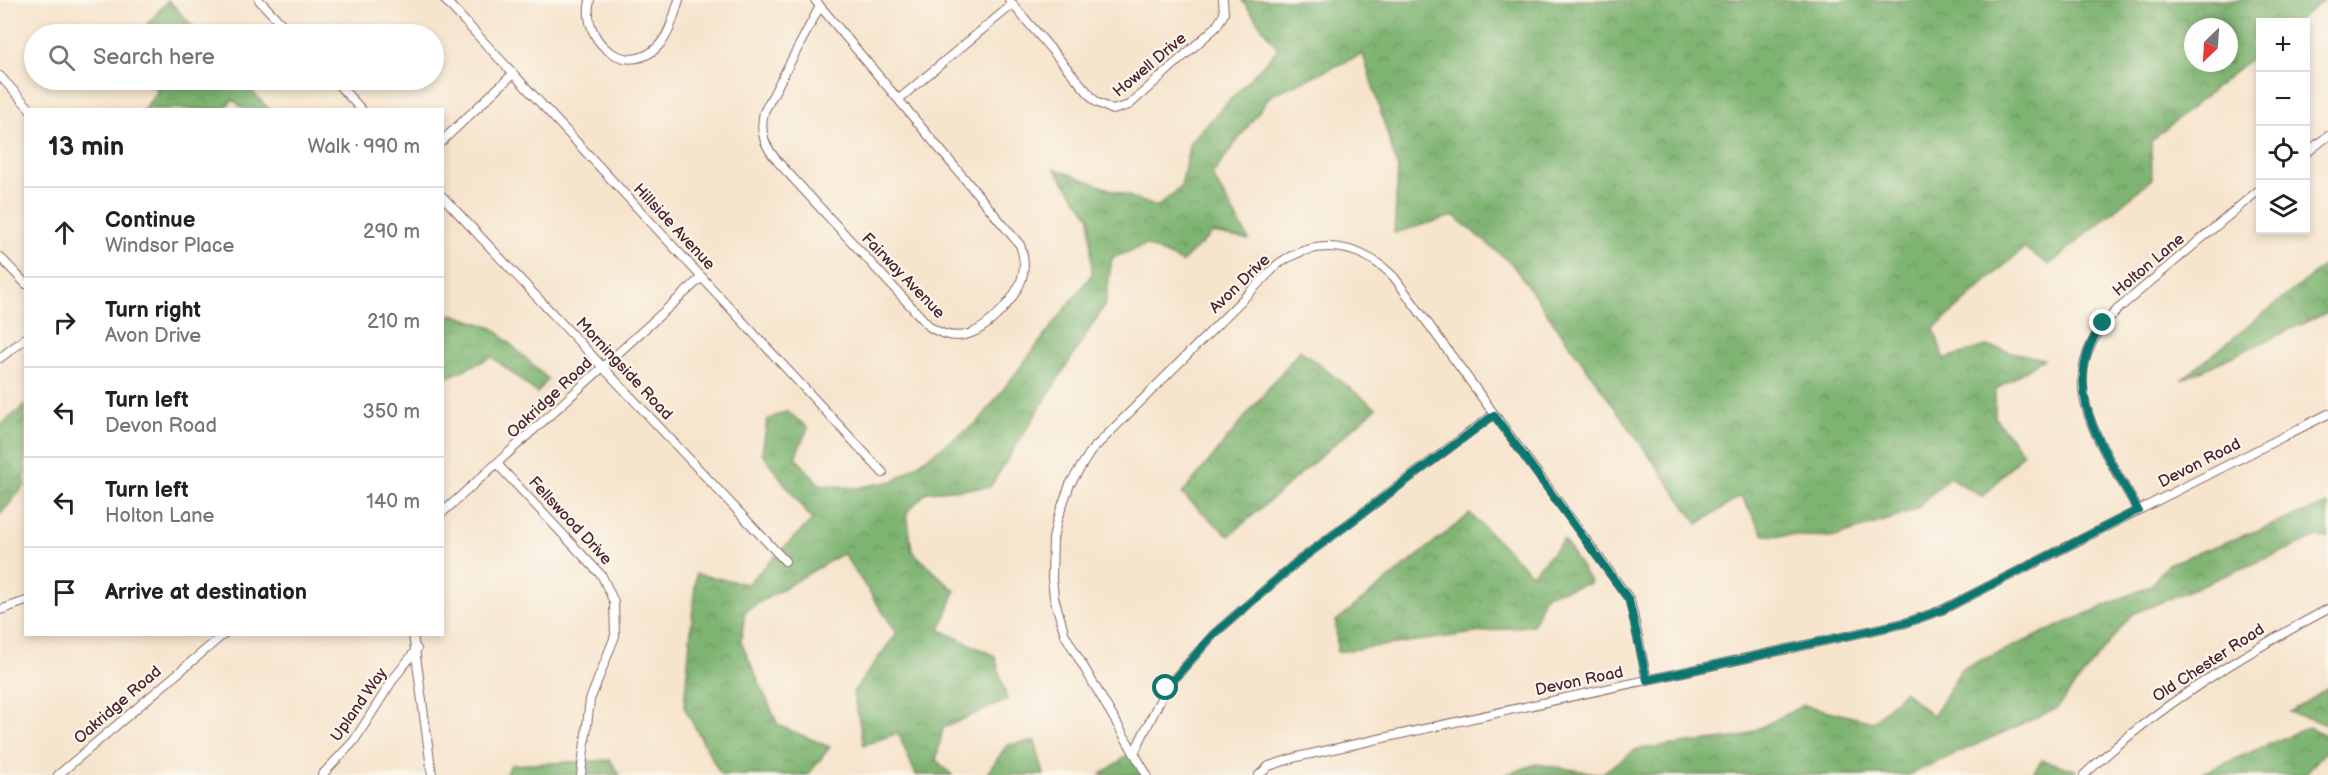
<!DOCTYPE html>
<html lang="en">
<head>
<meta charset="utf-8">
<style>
	:root { --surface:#fff; --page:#f2f2f2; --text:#222; --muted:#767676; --line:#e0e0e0 }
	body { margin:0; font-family:"Balsamiq Sans",sans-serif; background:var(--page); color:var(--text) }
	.controls { position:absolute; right:18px; top:18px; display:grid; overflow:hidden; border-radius:0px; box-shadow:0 3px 9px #0003 }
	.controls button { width:54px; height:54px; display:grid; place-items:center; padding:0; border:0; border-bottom:2px solid var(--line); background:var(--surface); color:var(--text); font:30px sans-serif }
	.compass { position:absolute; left:2184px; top:18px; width:54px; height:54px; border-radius:50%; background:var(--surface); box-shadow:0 3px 9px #0003; rotate:205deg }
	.stop { position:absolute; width:18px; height:18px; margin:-14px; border:4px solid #0f766e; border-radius:50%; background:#fff }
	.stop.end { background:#0f766e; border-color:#fff; box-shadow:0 2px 6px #0008 }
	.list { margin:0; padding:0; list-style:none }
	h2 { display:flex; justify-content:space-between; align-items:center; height:78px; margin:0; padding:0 24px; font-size:26px }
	h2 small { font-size:20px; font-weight:400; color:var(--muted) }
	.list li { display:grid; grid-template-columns:39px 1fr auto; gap:18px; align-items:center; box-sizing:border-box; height:90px; padding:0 24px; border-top:2px solid var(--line) }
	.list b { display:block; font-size:22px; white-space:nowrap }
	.list p { margin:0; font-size:20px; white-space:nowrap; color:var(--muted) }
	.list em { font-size:20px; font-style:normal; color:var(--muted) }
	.icon { flex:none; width:33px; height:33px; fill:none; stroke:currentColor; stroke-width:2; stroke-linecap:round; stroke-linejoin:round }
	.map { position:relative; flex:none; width:2328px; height:775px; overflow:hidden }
	.search { position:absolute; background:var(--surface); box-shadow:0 3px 9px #0003; left:24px; top:24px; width:420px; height:66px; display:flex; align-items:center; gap:15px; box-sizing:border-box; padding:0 21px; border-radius:33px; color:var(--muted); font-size:22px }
	.panel { position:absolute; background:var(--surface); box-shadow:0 3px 9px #0003; left:24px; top:108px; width:420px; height:528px; border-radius:0px }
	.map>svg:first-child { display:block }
</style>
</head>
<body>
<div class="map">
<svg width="2328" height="775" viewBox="0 0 2328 775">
	<defs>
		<pattern id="forest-crowns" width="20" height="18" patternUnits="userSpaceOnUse" patternTransform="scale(1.5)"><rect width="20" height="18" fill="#7eb471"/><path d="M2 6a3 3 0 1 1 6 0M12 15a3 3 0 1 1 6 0" fill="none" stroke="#69925d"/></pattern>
	</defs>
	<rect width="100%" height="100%" fill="#fbf7ec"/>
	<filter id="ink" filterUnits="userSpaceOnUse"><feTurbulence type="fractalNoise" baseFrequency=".0167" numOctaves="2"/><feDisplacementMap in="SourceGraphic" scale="12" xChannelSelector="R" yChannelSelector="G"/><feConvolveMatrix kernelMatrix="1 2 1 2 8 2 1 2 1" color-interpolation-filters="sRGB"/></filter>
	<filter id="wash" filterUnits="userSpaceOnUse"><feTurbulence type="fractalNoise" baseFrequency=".008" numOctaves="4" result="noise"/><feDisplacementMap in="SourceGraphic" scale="24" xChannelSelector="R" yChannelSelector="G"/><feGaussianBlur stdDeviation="1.35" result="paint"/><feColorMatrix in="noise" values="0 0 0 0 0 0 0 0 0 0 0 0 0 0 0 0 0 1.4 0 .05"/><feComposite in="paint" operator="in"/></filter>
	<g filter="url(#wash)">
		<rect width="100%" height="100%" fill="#f6e4cc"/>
		<g fill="url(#forest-crowns)" stroke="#646a4e" stroke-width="1.5" fill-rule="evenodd">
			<path d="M168,0L200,34H139Z"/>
			<path d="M1242,0H2324L2296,22H2260V51L2151,141L2152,179L2049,265L2024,248L1934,329L1944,359L1986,346L2043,359L1995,390V418L2023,453L1983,497L1949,477L1914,511L1835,537L1764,535L1741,496L1698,524L1512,264L1454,216L1394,233L1398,169L1363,54L1271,95L1212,175L1249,240L1213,233L1182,262L1146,245L1112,258L1106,303L990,487L927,492L907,512L912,551L955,591L940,630L995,656L1007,700L943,728L936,760L952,775H916L898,733L864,745L853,692L897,633L843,553L745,611L741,642L778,725L830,747L808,775H721L684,707L696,574L747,584L812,520L762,453L767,420L787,411L808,428L795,457L819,484L856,488L894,481L979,421L1092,274L1090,217L1054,168L1157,207L1181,187L1190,142L1278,49ZM2193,27H2229V63H2193Z"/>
			<path d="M148,80H241L269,109H244L233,100L223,109H144L158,91Z"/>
			<path d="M2328,262V312L2181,380Z"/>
			<path d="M452,314L493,328L548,379L537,393L492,357L443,379V325Z"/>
			<path d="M1300,350L1376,408L1229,536L1182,494Z"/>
			<path d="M25,405V485L0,515V426Z"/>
			<path d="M2328,504V538L2318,537L2132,614L2056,709L1908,775H1505L1536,764L1601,774L1637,749L1742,737L1804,705L1873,722L1904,691L1933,717L1961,669L2150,586L2168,564Z"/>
			<path d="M1470,514L1532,574L1564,540L1591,583L1545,595L1533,625L1337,652L1336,621Z"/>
			<path d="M2328,688V725L2290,712Z"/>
			<path d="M2308,727L2328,736V749L2304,775H2199Z"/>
			<path d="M1035,741L1044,775H986L1007,745Z"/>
			<path d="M1134,751L1143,775H1100Z"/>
			<path d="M610,760L620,775H505L511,765Z"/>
			<path d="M2042,760L2076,770L2071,775H2031Z"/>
		</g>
	</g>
	<g filter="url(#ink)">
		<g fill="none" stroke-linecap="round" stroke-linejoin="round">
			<g stroke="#866463" stroke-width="10">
				<g id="street">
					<path d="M259,0L291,34"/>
					<path d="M445,0L883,473"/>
					<path d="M590,0C580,43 630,81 661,43C671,31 674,14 679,0"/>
					<path d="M815,0L820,6L1020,245C1030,271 1020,289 1003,309C982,332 959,346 930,327L779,163C765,147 759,133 764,112L820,6"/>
					<path d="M1009,0L1096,102L1113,110L1129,105L1216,27L1224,14L1223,0"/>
					<path d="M0,76L31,110"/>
					<path d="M334,80L362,110"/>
					<path d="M899,99L1013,4"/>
					<path d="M442,141L513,74"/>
					<path d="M2306,153L2328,136"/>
					<path d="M442,196L785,561"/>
					<path d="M0,257L26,284"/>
					<path d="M0,358L26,338"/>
					<path d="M498,465L602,576L614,602L615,636L590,700L581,775"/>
					<path d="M2138,510C2100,441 2046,377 2118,309L2260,189"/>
					<path d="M442,513L702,277"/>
					<path d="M0,610L26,601"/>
					<path d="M413,634L432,775"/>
					<path d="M1134,753L1166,688L1213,635L1297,562L1493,415"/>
					<path d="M58,775L224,634"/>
					<path d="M322,775L354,741L394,678L417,649"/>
					<path d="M1147,775L1065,635L1054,597L1052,578L1053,539L1057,520L1070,484L1091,451L1278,264C1318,236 1361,244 1394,277L1630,600L1647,680"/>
					<path d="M1259,775L1269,766L1297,757L1905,623L1942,610L2328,414"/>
					<path d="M2084,775C2157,706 2240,656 2328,609"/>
				</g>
			</g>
			<use href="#street" stroke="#fff" stroke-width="8"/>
		</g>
	</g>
	<g fill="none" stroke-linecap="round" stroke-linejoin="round" filter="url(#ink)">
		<path stroke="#0f766e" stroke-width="8" d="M1166,688L1213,635L1297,562L1494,415L1629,600L1647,680L1905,623L1942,610L2138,510C2105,450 2055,389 2103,323"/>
	</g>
	<g text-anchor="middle" stroke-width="4.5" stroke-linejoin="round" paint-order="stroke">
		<g font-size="16" fill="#4a1f2b" stroke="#fbf7ec">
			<text transform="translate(1149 64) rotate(-40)" y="6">Howell Drive</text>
			<text transform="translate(675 226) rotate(47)" y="6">Hillside Avenue</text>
			<text transform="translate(2148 264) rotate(-40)" y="6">Holton Lane</text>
			<text transform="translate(904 275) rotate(46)" y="6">Fairway Avenue</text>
			<text transform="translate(1239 283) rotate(-44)" y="6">Avon Drive</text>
			<text transform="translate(625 368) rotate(47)" y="6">Morningside Road</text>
			<text transform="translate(549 397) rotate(-43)" y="6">Oakridge Road</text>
			<text transform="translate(2199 462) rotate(-27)" y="6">Devon Road</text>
			<text transform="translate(571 520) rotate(47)" y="6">Fellswood Drive</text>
			<text transform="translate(2208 662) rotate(-33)" y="6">Old Chester Road</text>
			<text transform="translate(1579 680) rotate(-12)" y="6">Devon Road</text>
			<text transform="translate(117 704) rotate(-41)" y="6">Oakridge Road</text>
			<text transform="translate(358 704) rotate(-55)" y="6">Upland Way</text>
		</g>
	</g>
</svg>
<div class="controls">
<button>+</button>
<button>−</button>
<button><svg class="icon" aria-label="locate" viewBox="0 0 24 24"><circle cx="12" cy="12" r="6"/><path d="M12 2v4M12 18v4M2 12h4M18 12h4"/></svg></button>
<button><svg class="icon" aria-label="layers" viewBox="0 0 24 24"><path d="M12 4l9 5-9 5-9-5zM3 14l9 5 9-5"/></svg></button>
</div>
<svg class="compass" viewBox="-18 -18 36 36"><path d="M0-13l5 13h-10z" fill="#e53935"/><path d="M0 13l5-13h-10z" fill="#767676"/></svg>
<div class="stop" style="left:1166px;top:688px"></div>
<div class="stop end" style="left:2103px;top:323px"></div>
<div class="search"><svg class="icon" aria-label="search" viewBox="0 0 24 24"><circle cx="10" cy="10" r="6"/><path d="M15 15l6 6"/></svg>Search here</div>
<section class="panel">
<h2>13 min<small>Walk · 990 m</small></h2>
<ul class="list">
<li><svg class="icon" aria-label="ahead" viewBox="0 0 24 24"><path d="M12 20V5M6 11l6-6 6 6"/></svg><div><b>Continue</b><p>Windsor Place</p></div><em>290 m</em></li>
<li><svg class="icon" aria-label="right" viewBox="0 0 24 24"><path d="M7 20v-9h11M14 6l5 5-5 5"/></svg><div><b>Turn right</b><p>Avon Drive</p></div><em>210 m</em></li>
<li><svg class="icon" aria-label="left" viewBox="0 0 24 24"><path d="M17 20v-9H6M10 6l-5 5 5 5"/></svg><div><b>Turn left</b><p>Devon Road</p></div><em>350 m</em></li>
<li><svg class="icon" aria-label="left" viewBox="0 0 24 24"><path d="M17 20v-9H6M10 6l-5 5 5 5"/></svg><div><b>Turn left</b><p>Holton Lane</p></div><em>140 m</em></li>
<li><svg class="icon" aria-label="arrive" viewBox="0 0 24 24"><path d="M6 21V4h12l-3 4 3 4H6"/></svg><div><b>Arrive at destination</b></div></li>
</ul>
</section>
</div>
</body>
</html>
